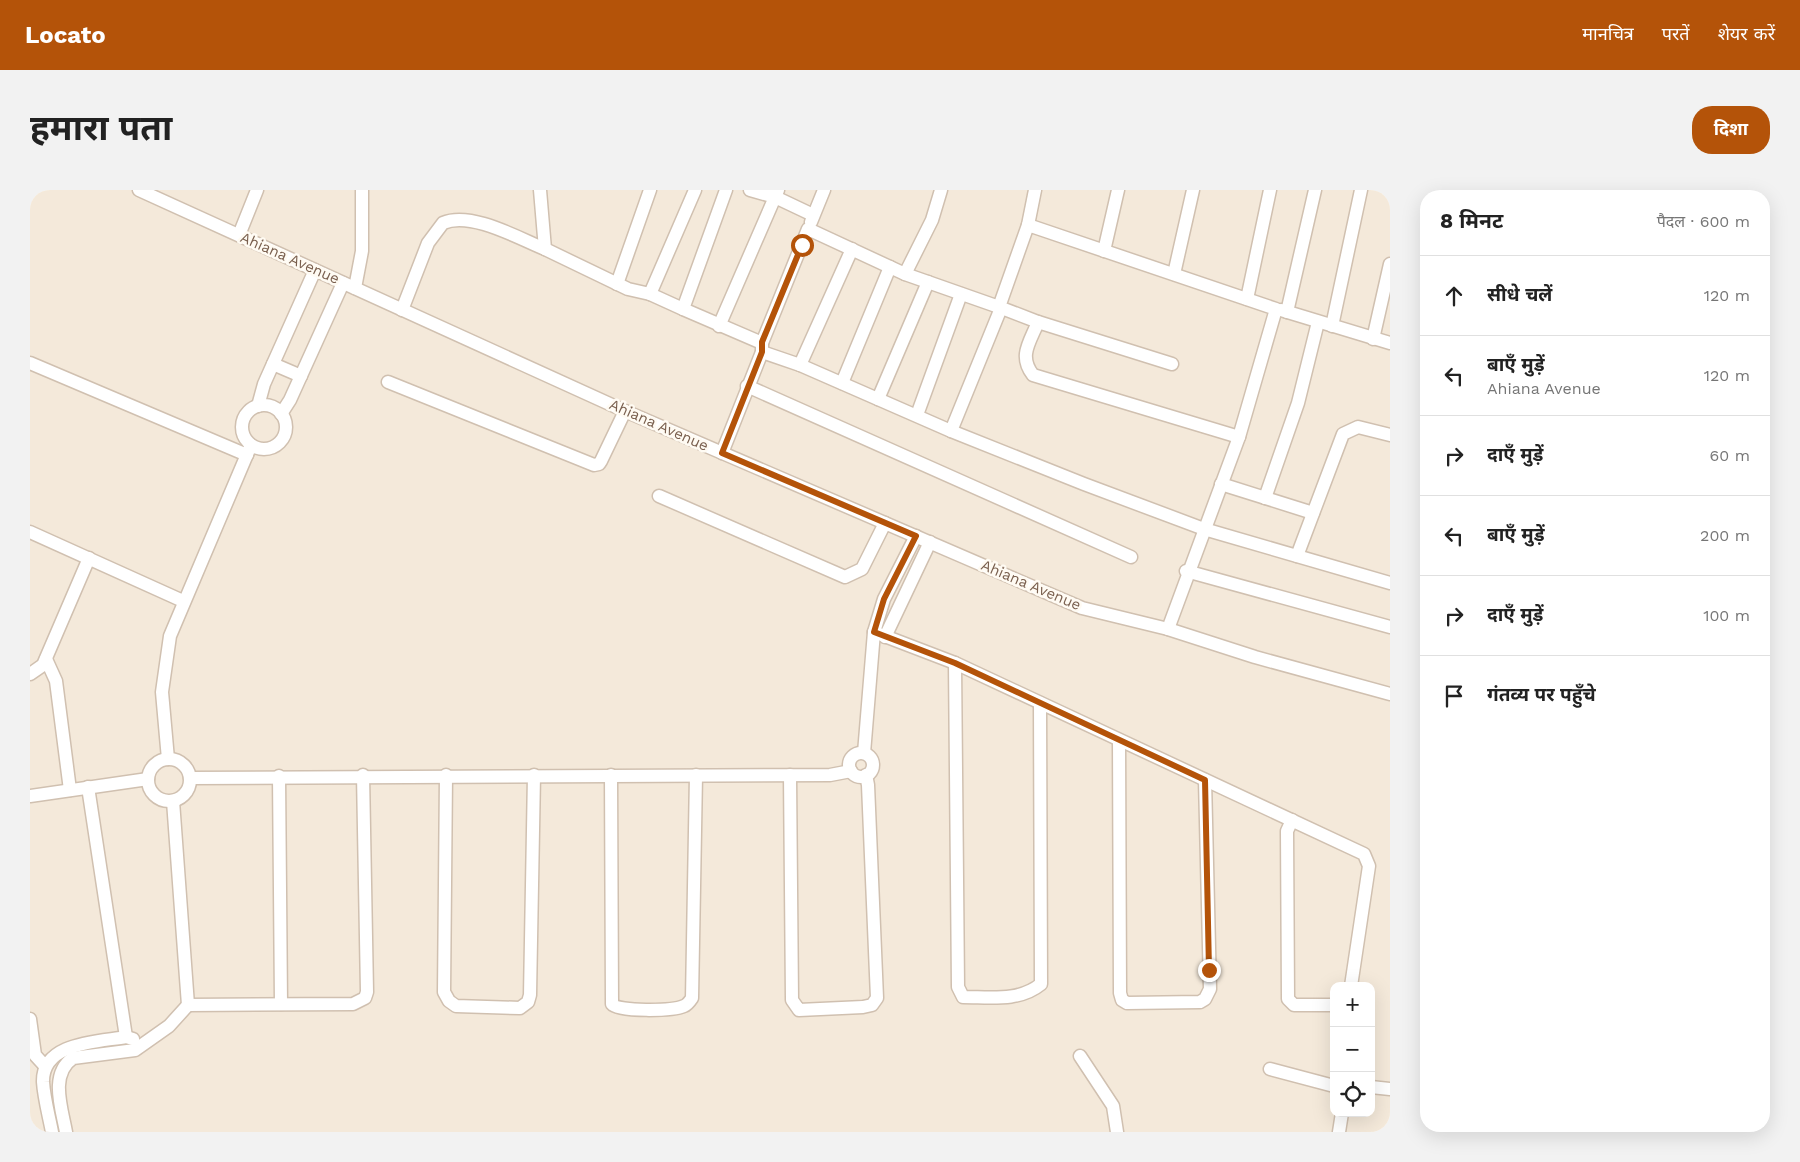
<!DOCTYPE html>
<html lang="hi">
<head>
<meta charset="utf-8">
<style>
	:root { --surface:#fff; --page:#f2f2f2; --text:#222; --muted:#767676; --line:#e0e0e0; --accent:#b45309 }
	body { margin:0; font-family:"Work Sans","Noto Sans Devanagari",sans-serif; background:var(--page); color:var(--text) }
	.controls { position:absolute; right:15px; bottom:15px; display:grid; overflow:hidden; border-radius:10px; box-shadow:0 5px 20px #0002 }
	.controls button { width:45px; height:45px; display:grid; place-items:center; padding:0; border:0; border-bottom:1px solid var(--line); background:var(--surface); color:var(--text); font:25px sans-serif }
	.stop { position:absolute; width:15px; height:15px; margin:-11px; border:4px solid #b45309; border-radius:50%; background:#fff }
	.stop.end { background:#b45309; border-color:#fff; box-shadow:0 1px 5px #0008 }
	.list { margin:0; padding:0; list-style:none }
	h2 { display:flex; justify-content:space-between; align-items:center; height:65px; margin:0; padding:0 20px; font-size:21px }
	h2 small { font-size:16px; font-weight:400; color:var(--muted) }
	.list li { display:grid; grid-template-columns:32px 1fr auto; gap:15px; align-items:center; box-sizing:border-box; height:80px; padding:0 20px; border-top:1px solid var(--line) }
	.list b { display:block; font-size:19px; white-space:nowrap }
	.list p { margin:0; font-size:16px; white-space:nowrap; color:var(--muted) }
	.list em { font-size:16px; font-style:normal; color:var(--muted) }
	.icon { flex:none; width:28px; height:28px; fill:none; stroke:currentColor; stroke-width:2; stroke-linecap:round; stroke-linejoin:round }
	.map { position:relative; flex:none; width:1360px; height:942px; overflow:hidden; border-radius:20px }
	header { display:flex; align-items:center; gap:30px; box-sizing:border-box; height:70px; padding:0 25px; background:var(--accent); color:#fff }
	header strong { font-size:24px }
	nav { display:flex; gap:28px; margin-inline-start:auto; font-size:18px }
	.intro { display:flex; align-items:center; justify-content:space-between; box-sizing:border-box; height:120px; padding:0 30px }
	h1 { margin:0; font-size:35px }
	.button { padding:12px 22px; border-radius:20px; background:var(--accent); color:#fff; font-size:18px; font-weight:700 }
	main { display:flex; gap:30px; padding:0 30px }
	aside { flex:1; background:var(--surface); border-radius:20px; box-shadow:0 5px 20px #0002 }
	.map>svg:first-child { display:block }
</style>
</head>
<body>
<header>
<strong>Locato</strong>
<nav><a>मानचित्र</a><a>परतें</a><a>शेयर करें</a></nav>
</header>
<div class="intro"><h1>हमारा पता</h1><a class="button">दिशा</a></div>
<main>
<div class="map">
<svg width="1360" height="942" viewBox="0 0 1360 942">
	<rect width="100%" height="100%" fill="#fdf7ec"/>
	<path fill="#f4e9da" fill-rule="evenodd" d="M0,0H1360V942H0ZM1304,796H1341V923H1304Z"/>
	<g fill="none" stroke-linecap="round" stroke-linejoin="round">
		<g stroke="#d0c0b0" stroke-width="15">
			<g id="minor">
				<path d="M109,0L595,221L1052,418L1138,439L1225,467L1360,504"/>
				<path d="M510,0L515,59L598,99L620,104L653,119"/>
				<path d="M696,0L653,119L732,153"/>
				<path d="M720,0L745,7L783,25"/>
				<path d="M781,32L794,0"/>
				<path d="M998,35L1005,0"/>
				<path d="M209,45L227,0"/>
				<path d="M1074,61L1088,0"/>
				<path d="M875,84L902,30L911,0"/>
				<path d="M1144,84L1163,0"/>
				<path d="M587,94L620,0"/>
				<path d="M325,98L332,61V0"/>
				<path d="M620,104L665,0"/>
				<path d="M1217,109L1240,0"/>
				<path d="M372,120L398,53L413,33C441,21 488,48 515,59"/>
				<path d="M1251,120L1360,153"/>
				<path d="M1257,122L1285,0"/>
				<path d="M1008,132L969,117L998,35L1246,119L1209,247"/>
				<path d="M689,136L748,0"/>
				<path d="M1302,136L1331,0"/>
				<path d="M1343,149L1360,74"/>
				<path d="M732,162L770,175L921,241L1054,294L1174,339L1360,393"/>
				<path d="M0,173L217,265"/>
				<path d="M243,174L271,186"/>
				<path d="M770,175L822,59"/>
				<path d="M358,192L564,275L569,274L571,271L595,221"/>
				<path d="M812,193L860,77"/>
				<path d="M717,196L1101,367"/>
				<path d="M848,209L898,92"/>
				<circle cx="234" cy="237" r="22"/>
				<path d="M228,216L234,194L285,80"/>
				<path d="M251,224L260,210L313,93"/>
				<path d="M887,225L931,104"/>
				<path d="M921,241L971,118"/>
				<path d="M692,263L732,162V153L778,39L875,84L969,117"/>
				<path d="M1191,294L1283,323"/>
				<path d="M629,306L815,387L832,379L855,333"/>
				<path d="M1235,308L1268,213L1288,132"/>
				<path d="M0,342L153,411"/>
				<path d="M1267,366L1313,244L1328,237L1360,245"/>
				<path d="M1156,381L1360,437"/>
				<path d="M1138,439L1209,247L1003,185C988,166 1000,152 1008,132L1142,174"/>
				<path d="M844,442L925,473L1334,664L1339,676L1321,796"/>
				<path d="M855,447L900,352"/>
				<path d="M16,469L26,491L40,600"/>
				<path d="M925,473L928,797L933,807C960,807 989,812 1011,794L1010,513"/>
				<path d="M0,484L13,475L59,368"/>
				<path d="M1089,550L1090,803L1092,810L1097,813L1170,812L1175,809L1180,799L1175,590"/>
				<path d="M834,563L844,442L854,409L886,346"/>
				<circle cx="831" cy="575" r="12"/>
				<path d="M138,569L132,502L140,446L221,255"/>
				<circle cx="139" cy="590" r="21"/>
				<path d="M416,585L414,802L419,811L426,816L490,818L498,812L500,805L504,585"/>
				<path d="M581,585L582,814C588,822 643,821 654,816C657,815 660,811 662,808L666,585"/>
				<path d="M760,585L762,810L769,820L833,817L842,815L847,808L838,595L836,585"/>
				<path d="M249,586L251,814"/>
				<path d="M160,588L800,585L821,581"/>
				<path d="M58,597L96,847"/>
				<path d="M0,606L118,589"/>
				<path d="M143,611L158,815L323,814L335,808L337,802L333,585"/>
				<path d="M1262,630L1257,641L1258,809L1264,815H1304"/>
				<path d="M0,829L5,865L15,876"/>
				<path d="M1050,866L1083,916L1087,942"/>
				<path d="M1240,879L1304,896"/>
				<path d="M1341,897L1360,899"/>
				<path d="M22,942C19,926 14,908 13,892C12,852 68,852 96,847L103,849"/>
				<path d="M36,942C32,919 19,884 43,868L105,860L139,836L158,815"/>
				<path d="M1309,942L1312,923"/>
			</g>
		</g>
		<use href="#minor" stroke="#fff" stroke-width="12"/>
	</g>
	<g fill="none" stroke-linecap="round" stroke-linejoin="round">
		<path stroke="#b45309" stroke-width="6" d="M772,55L732,152V162L692,263L886,346L854,409L844,442L925,473L1175,590L1179,780"/>
	</g>
	<g text-anchor="middle" stroke-width="5" stroke-linejoin="round" paint-order="stroke">
		<g font-size="15" fill="#795f4e" stroke="#fffbf3">
			<text transform="translate(260 68) rotate(24)" y="5">Ahiana Avenue</text>
			<text transform="translate(629 235) rotate(24)" y="5">Ahiana Avenue</text>
			<text transform="translate(1001 395) rotate(23)" y="5">Ahiana Avenue</text>
		</g>
	</g>
</svg>
<div class="controls">
<button>+</button>
<button>−</button>
<button><svg class="icon" aria-label="locate" viewBox="0 0 24 24"><circle cx="12" cy="12" r="6"/><path d="M12 2v4M12 18v4M2 12h4M18 12h4"/></svg></button>
</div>
<div class="stop" style="left:772px;top:55px"></div>
<div class="stop end" style="left:1179px;top:780px"></div>
</div>
<aside>
<h2>8 मिनट<small>पैदल · 600 m</small></h2>
<ul class="list">
<li><svg class="icon" aria-label="ahead" viewBox="0 0 24 24"><path d="M12 20V5M6 11l6-6 6 6"/></svg><div><b>सीधे चलें</b></div><em>120 m</em></li>
<li><svg class="icon" aria-label="left" viewBox="0 0 24 24"><path d="M17 20v-9H6M10 6l-5 5 5 5"/></svg><div><b>बाएँ मुड़ें</b><p>Ahiana Avenue</p></div><em>120 m</em></li>
<li><svg class="icon" aria-label="right" viewBox="0 0 24 24"><path d="M7 20v-9h11M14 6l5 5-5 5"/></svg><div><b>दाएँ मुड़ें</b></div><em>60 m</em></li>
<li><svg class="icon" aria-label="left" viewBox="0 0 24 24"><path d="M17 20v-9H6M10 6l-5 5 5 5"/></svg><div><b>बाएँ मुड़ें</b></div><em>200 m</em></li>
<li><svg class="icon" aria-label="right" viewBox="0 0 24 24"><path d="M7 20v-9h11M14 6l5 5-5 5"/></svg><div><b>दाएँ मुड़ें</b></div><em>100 m</em></li>
<li><svg class="icon" aria-label="arrive" viewBox="0 0 24 24"><path d="M6 21V4h12l-3 4 3 4H6"/></svg><div><b>गंतव्य पर पहुँचे</b></div></li>
</ul>
</aside>
</main>
</body>
</html>
